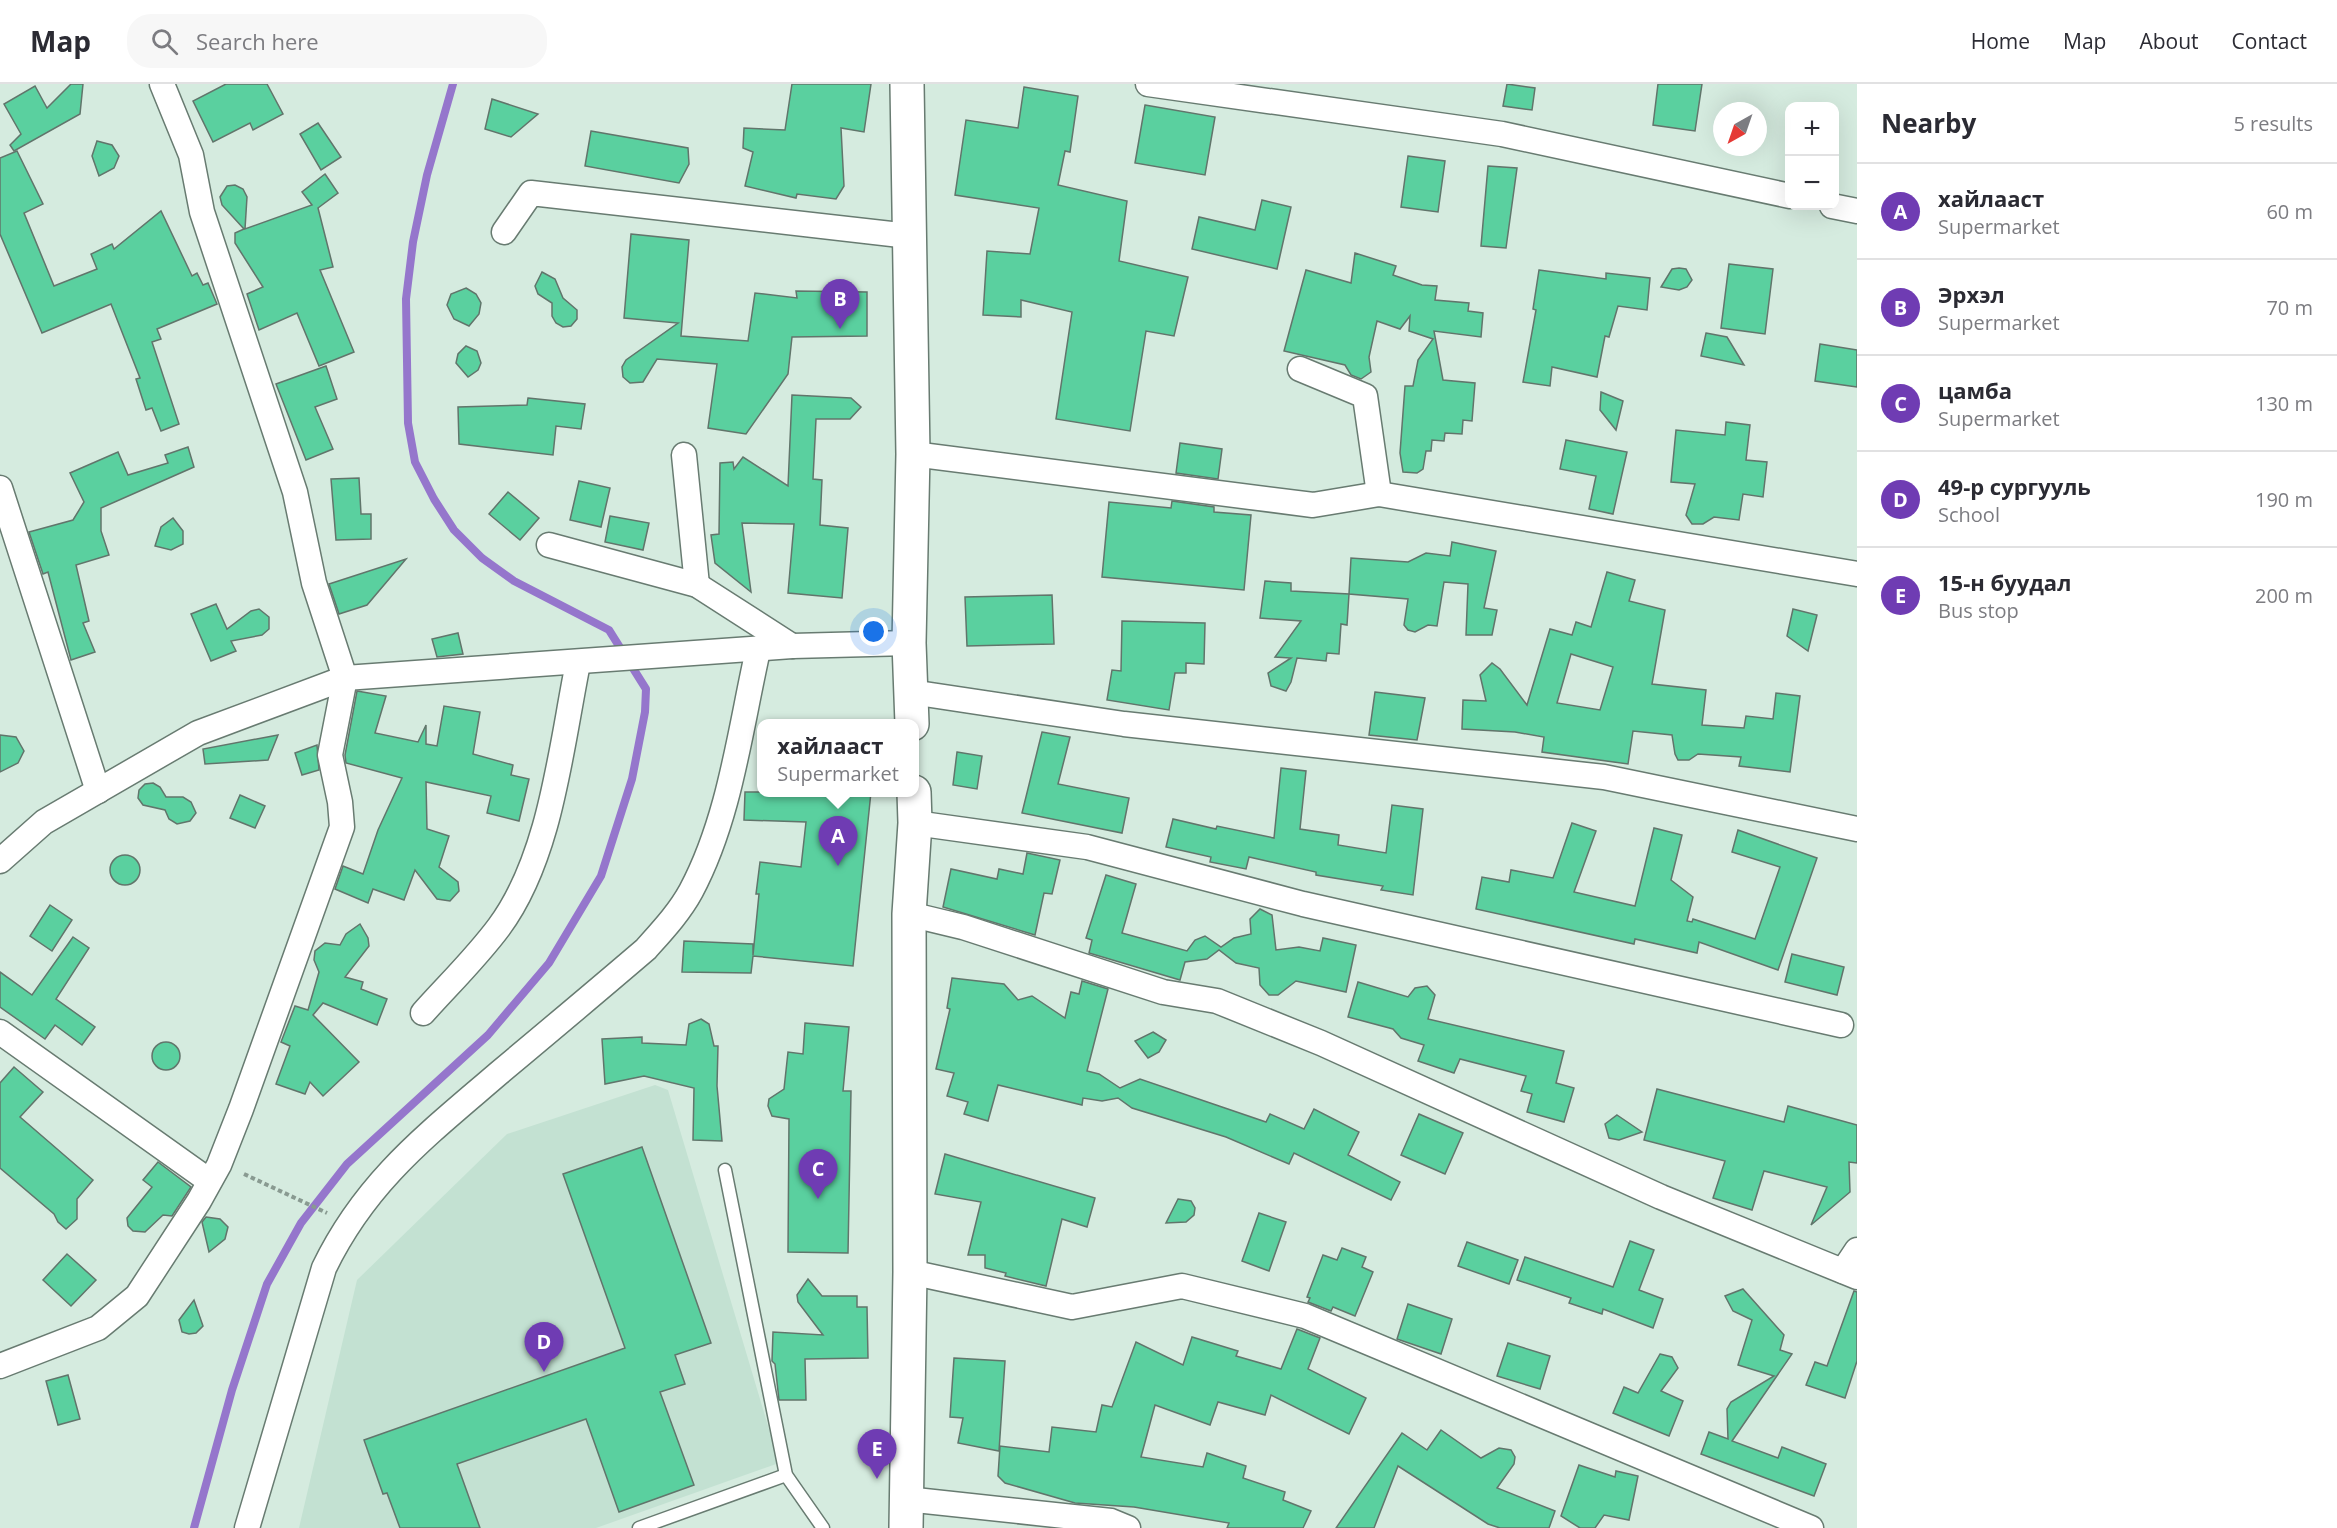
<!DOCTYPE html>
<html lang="en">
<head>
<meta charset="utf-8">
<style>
	:root { --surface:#fff; --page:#f7f7f7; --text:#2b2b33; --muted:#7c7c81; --line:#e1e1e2; --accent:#6f3cb3 }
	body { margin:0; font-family:"Open Sans",sans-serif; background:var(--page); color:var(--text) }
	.controls { position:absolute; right:18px; top:18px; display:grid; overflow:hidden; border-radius:12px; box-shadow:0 6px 24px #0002 }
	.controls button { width:54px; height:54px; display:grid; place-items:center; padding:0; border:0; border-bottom:2px solid var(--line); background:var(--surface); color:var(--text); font:30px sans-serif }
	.compass { position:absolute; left:1713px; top:18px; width:54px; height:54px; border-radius:50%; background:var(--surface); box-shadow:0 6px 24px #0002; rotate:220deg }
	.you { position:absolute; left:874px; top:548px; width:21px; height:21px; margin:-15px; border:4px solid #fff; border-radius:50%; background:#1a73e8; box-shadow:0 0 0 9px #1a73e833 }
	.badge { display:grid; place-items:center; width:39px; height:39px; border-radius:50%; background:var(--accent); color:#fff; font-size:20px; font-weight:700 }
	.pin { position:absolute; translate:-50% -50px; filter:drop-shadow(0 2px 3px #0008) }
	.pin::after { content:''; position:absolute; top:32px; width:21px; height:18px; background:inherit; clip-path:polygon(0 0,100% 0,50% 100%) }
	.popup { position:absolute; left:757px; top:635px; width:162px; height:78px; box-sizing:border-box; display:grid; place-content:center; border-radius:12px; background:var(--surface); filter:drop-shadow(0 2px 4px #0005); font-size:20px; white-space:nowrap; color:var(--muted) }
	.popup b { font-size:22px; color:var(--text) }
	.popup::after { content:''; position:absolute; left:50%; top:100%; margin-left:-12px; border:12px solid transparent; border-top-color:var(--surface) }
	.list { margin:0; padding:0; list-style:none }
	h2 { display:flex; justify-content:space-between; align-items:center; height:78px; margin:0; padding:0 24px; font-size:26px }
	h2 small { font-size:20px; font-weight:400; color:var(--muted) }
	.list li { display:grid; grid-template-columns:39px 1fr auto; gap:18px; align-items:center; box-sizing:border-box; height:96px; padding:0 24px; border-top:2px solid var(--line) }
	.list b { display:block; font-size:22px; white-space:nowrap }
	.list p { margin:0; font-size:20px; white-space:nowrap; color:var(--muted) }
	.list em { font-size:20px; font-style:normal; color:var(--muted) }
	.icon { flex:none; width:33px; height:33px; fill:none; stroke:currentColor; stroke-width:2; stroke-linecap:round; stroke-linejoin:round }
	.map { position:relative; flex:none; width:1857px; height:1444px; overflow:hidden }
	header { display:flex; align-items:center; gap:36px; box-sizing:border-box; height:84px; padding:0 30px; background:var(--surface); border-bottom:2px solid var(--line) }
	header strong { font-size:28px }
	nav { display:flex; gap:33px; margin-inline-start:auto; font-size:21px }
	.search { width:420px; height:54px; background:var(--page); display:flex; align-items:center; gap:15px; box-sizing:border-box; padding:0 21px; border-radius:24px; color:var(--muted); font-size:22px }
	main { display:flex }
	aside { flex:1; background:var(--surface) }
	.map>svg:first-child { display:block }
</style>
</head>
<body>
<header>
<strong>Map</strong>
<div class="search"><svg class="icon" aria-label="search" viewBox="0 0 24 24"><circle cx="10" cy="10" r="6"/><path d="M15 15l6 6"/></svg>Search here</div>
<nav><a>Home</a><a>Map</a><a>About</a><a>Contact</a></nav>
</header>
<main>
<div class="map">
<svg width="1857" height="1444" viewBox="0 0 1857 1444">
	<rect width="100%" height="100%" fill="#d5ebdf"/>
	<path fill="#c3e1d2" d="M655,1001L668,1006L779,1379L596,1444H299L357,1196L507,1050Z"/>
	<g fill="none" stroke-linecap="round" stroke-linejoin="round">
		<path stroke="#9576cc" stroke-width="8" d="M194,1444L232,1306L267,1200L301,1139L347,1080L488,951L549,879L601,792L632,695L645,628L646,605L609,546L514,497L482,474L454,446L434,415L415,378L408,339L406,215L413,158L427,91L453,0"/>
	</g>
	<g fill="#5ad09f" stroke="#61756b" stroke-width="1.5" fill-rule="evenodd">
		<path d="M71,0H83L80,30L14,67L10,61L21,50L4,20L35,2L47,24Z"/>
		<path d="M226,0H267L283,30L253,46L250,39L213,58L193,17Z"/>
		<path d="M792,0H871L864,48L841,44L844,102L836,115L797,110L796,114L745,102L753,68L743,64L744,44L785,46Z"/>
		<path d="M1507,0L1535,4L1532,26L1503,22Z"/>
		<path d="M1658,0H1702L1695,47L1653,41Z"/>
		<path d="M1024,3L1078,12L1070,68L1065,67L1058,101L1127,117L1119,177L1188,193L1174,252L1146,247L1130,347L1056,335L1072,228L1021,216V233L983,231L987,167L1030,170L1039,124L955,111L966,36L1018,44Z"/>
		<path d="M492,15L538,30L511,53L485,45Z"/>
		<path d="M1145,21L1215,33L1205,91L1135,79Z"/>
		<path d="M318,39L341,73L321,86L300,50Z"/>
		<path d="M591,47L688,64L689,80L679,99L585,82Z"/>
		<path d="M97,57L112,61L119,72L114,84L99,92L92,72Z"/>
		<path d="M17,67L43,120L24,129L54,202L97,185L91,170L112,160L114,165L161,127L192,192L197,189L203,201L208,199L217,220L157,245L161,255L152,258L179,340L161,347L152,324L146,326L136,295L140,294L111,220L42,249L0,150V74Z"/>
		<path d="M1408,72L1445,77L1438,128L1401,123Z"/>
		<path d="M1488,82L1517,84L1506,164L1481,162Z"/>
		<path d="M325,90L338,109L318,124L333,183L320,186L354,268L319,282L297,229L259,246L247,210L263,203L235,159V149L244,145L222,121L220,113L227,102L235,101L243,105L247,113L245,145L312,121L302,108Z"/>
		<path d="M1262,116L1291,123L1277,185L1192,165L1199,133L1255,146Z"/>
		<path d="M631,150L689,156L681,252L748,257L755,209L797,214L796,207L867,208V252L792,253L788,290L746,350L708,344L717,280L657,275L643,298L630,299L623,293L622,283L626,276L678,239L624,234Z"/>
		<path d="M1355,169L1396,182L1393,191L1422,201L1437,202L1435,216L1469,219L1468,227L1483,229L1481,253L1434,247L1443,296L1475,299L1472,337L1463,336L1462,350L1445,349L1444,357L1432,356L1431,367H1426L1423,385L1417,389L1403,388L1400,369L1405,302H1413L1418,276L1433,255L1409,247L1410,232L1400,245L1377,237L1369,273L1371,288L1361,295L1351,291L1345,281L1284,267L1306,186L1351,199Z"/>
		<path d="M1729,180L1773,185L1765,250L1721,244Z"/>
		<path d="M1679,184L1686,185L1692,196L1687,203L1679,206L1661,203L1672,185Z"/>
		<path d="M1539,186L1606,195V189L1650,194L1647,226L1618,222L1609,253L1605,252L1597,293L1552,283L1550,302L1523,298L1536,226L1533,225Z"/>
		<path d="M542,188L555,195L563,214L577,226V235L571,242L563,243L556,239L552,232V219L538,210L535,202Z"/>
		<path d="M466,204L476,210L481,219L479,230L469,242L454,235L447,221L451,210Z"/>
		<path d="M1706,249L1727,253L1744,281L1701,272Z"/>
		<path d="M1820,260L1857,266V303L1815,297Z"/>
		<path d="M466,262L477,267L481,279L478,286L468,293L456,279L458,270Z"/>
		<path d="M326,282L337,315L315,323L333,365L306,376L276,300Z"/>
		<path d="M1601,308L1623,317L1616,346L1600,326Z"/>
		<path d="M792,311L851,314L861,323L850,335H816L813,395L822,396L820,441L848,444L842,514L788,509L794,440L742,439L751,508L715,479L711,451L719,450L720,379L733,378L734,385L743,373L788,402Z"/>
		<path d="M528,314L585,320L581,345L556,342L553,371L459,360L458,323L527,321Z"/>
		<path d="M1726,338L1750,341L1746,376L1767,378L1763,413L1743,410L1739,436L1714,433L1703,440H1692L1686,431L1695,400L1671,398L1676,346L1725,351Z"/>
		<path d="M1566,356L1627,368L1613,430L1589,425L1596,392L1560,385Z"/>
		<path d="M1180,359L1222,365L1218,395L1176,389Z"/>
		<path d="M188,363L194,383L101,424V447L109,471L76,481L89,537L83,539L95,568L71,576L48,488L43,490L29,448L73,436L84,418L70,389L118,368L128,391L168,379L165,371Z"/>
		<path d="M359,394L361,430H371V455L336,456L331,395Z"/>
		<path d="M579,397L610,404L601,443L570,436Z"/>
		<path d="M508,408L539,434L520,456L489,430Z"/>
		<path d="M1172,417L1214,423V428L1251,431L1244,506L1102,493L1109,418L1171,424Z"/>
		<path d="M610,432L649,439L643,466L605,458Z"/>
		<path d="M173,434L183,447V460L171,466L155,462L161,443Z"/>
		<path d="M1452,458L1496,467L1484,524L1497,526L1492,551H1466L1468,500L1444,498L1437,542L1428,541L1415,548L1408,546L1404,541L1408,515L1349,510L1351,474L1408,478L1426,469L1450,472Z"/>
		<path d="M406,475L367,521L339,530L329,500Z"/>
		<path d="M1607,488L1635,496L1629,517L1665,526L1652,600L1706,606L1702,641L1744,644L1746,632L1773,635L1776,609L1800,612L1790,688L1739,682L1741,673L1698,670L1689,676H1678L1675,670L1672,651L1633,647L1628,680L1542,668L1544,653L1515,648L1462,645L1463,616L1486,617L1480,591L1492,579L1500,585L1527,621L1550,545L1572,551L1576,538L1591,543ZM1571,570L1613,583L1600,626L1557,619Z"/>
		<path d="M1265,497L1291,499V507L1349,510L1347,541L1341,540L1339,570L1327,569L1326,577L1297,574L1291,598L1286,607L1271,602L1268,589L1291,574L1275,573L1301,537L1260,534Z"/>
		<path d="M1052,511L1054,560L967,562L965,513Z"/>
		<path d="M216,520L227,545L251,527L259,525L269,533V545L262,551L231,557L236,567L211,577L191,530Z"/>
		<path d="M1793,525L1817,531L1808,567L1787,552Z"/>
		<path d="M1122,537L1205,539L1204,580L1186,579V589H1175L1169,626L1107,616L1112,586L1121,587Z"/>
		<path d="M458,549L463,570L437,573L432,555Z"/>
		<path d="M357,607L386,612L375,649L418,658L426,641V660L437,662L444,622L480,628L473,670L513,681L511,691L529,695L519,737L487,729L491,712L426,698L427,745L449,752L439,783L458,798L459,807L450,817L437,815L415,786L404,816L373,805L368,819L335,805L343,782L363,790L378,746L402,694L346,679L345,671Z"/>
		<path d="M1375,608L1425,614L1417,656L1369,651Z"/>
		<path d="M1042,648L1070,653L1058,700L1129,714L1122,749L1022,729Z"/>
		<path d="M0,651L16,653L24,667L18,679L0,688Z"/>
		<path d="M278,651L268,676L205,680L203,665Z"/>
		<path d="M317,661L319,686L302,691L295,669Z"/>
		<path d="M957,668L982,672L977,705L953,701Z"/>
		<path d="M1281,684L1306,687L1300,745L1339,751L1338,761L1386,769L1392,721L1423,725L1413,811L1381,806L1383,802L1316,791V788L1249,773L1246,785L1210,778L1211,773L1166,763L1173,735L1216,745L1217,742L1274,754Z"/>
		<path d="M153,699L160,703L166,713H183L191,718L196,729L190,737L177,740L169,735L165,726L143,721L138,714L139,706L145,700Z"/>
		<path d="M745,708H871L853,882L753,872L751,889L682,888L684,857L753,860V871L759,810H756L760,778L801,783L806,738L744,736Z"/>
		<path d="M240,711L265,722L255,744L230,734Z"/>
		<path d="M1572,739L1596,747L1574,808L1635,822L1654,744L1682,751L1671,796L1693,813L1687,837L1692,838L1693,835L1755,855L1780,783L1732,768L1738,746L1817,774L1778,886L1699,858L1697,869L1635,855L1634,860L1476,825L1482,793L1509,798L1511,786L1553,794Z"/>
		<path d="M1027,769L1060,776L1052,810L1044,809L1035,851L943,823L951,785L997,795L999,785L1023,790Z"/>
		<circle cx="125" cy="786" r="15"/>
		<path d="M1106,791L1136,800L1122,849L1187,867L1195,856L1205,852L1221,863L1234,854L1251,850L1250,835L1260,825L1272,831L1276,866L1299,863L1320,867L1323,854L1356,861L1346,908L1296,897L1278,911H1269L1260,901L1259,884L1236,879L1219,866L1207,875L1185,878L1180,896L1089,869L1092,856L1086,854Z"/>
		<path d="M50,821L72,836L52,867L30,852Z"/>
		<path d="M360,840L368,854L369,862L345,893L363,898L361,905L387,915L377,941L323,919L313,931L359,978L323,1012L310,998L305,1010L276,1000L290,962L281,958L295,922L308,926L319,888L314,876L315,867L325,859L340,861L346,850Z"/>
		<path d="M73,853L89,864L56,915L95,943L82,961L55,941L45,955L0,923V888L32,911Z"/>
		<path d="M1792,870L1844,883L1837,911L1785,898Z"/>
		<path d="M952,894L1004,900L1018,916L1032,912L1065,934L1071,908L1079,910L1082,897L1108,905L1087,987L1099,990L1120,1004L1140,995L1266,1038L1270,1030L1304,1045L1314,1025L1359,1048L1348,1071L1400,1098L1391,1116L1294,1069L1289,1080L1226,1053L1132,1024L1118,1014L1102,1017L1083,1014L1082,1021L998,1001L988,1037L964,1030L968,1018L947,1012L954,989L936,985L950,925L947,924Z"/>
		<path d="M1358,898L1408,913L1415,904L1427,902L1435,911L1428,935L1564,967L1556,999L1574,1004L1564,1038L1527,1028L1532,1010L1521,1007L1526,992L1460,975L1454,989L1418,977L1424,961L1401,954L1393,945L1348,933Z"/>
		<path d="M701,935L709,940L714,962H718L717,1002L722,1057L693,1056L694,1004L644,992L605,1000L602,955L642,953V959L686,961L689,940Z"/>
		<path d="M805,939L849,943L843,1007H851L848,1169L788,1168L789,1035L772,1032L768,1022L769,1015L784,1005L788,968L803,970Z"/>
		<path d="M1153,948L1166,956L1159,968L1148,974L1135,957Z"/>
		<circle cx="166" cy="972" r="14"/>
		<path d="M14,983L43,1008L20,1033L93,1096L77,1115V1135L66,1145L58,1138L54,1130L0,1084V999Z"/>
		<path d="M1657,1005L1784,1038L1788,1022L1857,1041V1079L1849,1078L1850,1108L1811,1141L1827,1103L1764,1087L1752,1126L1713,1114L1725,1077L1644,1056Z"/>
		<path d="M1419,1030L1463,1049L1445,1090L1401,1071Z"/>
		<path d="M1617,1031L1642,1048L1619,1056L1609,1054L1605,1040Z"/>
		<path d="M642,1063L711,1259L675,1271L685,1300L660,1308L694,1401L619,1428L586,1335L457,1380L480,1444H400L387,1409L383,1410L364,1356L625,1264L563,1090Z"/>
		<path d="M945,1070L1095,1114L1087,1143L1062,1135L1046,1202L1005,1192L1006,1189L985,1184V1171H968L981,1118L935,1110Z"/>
		<path d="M158,1078L191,1103L172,1132L163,1131L145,1148L133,1147L128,1142L127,1134L152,1103L143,1096Z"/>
		<path d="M1178,1115L1191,1117L1195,1124L1194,1131L1186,1138L1166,1139Z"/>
		<path d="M1259,1129L1286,1138L1269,1187L1242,1177Z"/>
		<path d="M206,1133L220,1135L228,1143L225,1155L209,1168L202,1138Z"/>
		<path d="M1630,1157L1654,1166L1639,1206L1663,1215L1653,1244L1603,1225L1602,1230L1569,1219L1571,1214L1517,1196L1525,1173L1613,1203Z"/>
		<path d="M1467,1158L1518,1176L1509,1200L1458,1182Z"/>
		<path d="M1342,1164L1366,1173L1362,1183L1373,1188L1355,1232L1333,1223L1331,1227L1308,1218L1310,1214L1307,1213L1323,1171L1337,1176Z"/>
		<path d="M67,1170L96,1196L71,1222L43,1196Z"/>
		<path d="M808,1195L822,1212H857V1223H867L868,1274L805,1275L806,1316H779L775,1280L772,1277L773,1248L823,1251L798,1218L797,1211Z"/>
		<path d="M1743,1205L1784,1251L1780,1266L1792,1270L1732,1357L1778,1374L1782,1363L1826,1380L1814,1412L1701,1370L1709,1348L1728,1355L1727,1325L1731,1318L1774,1292L1738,1281L1752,1236L1733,1227L1725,1212Z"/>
		<path d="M1854,1207L1857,1208V1277L1845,1314L1806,1301L1815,1278L1827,1282Z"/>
		<path d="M194,1216L203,1242L196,1249L189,1250L182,1248L179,1236Z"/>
		<path d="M1408,1220L1452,1235L1441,1270L1397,1255Z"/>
		<path d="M1297,1245L1320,1254L1308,1285L1366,1314L1349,1350L1271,1311L1265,1331L1218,1318L1210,1341L1155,1321L1141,1373L1203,1383L1207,1369L1246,1382L1243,1394L1285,1408L1283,1416L1311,1427L1303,1444H1227L1229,1439L1134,1423L1075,1419L1005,1399L998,1392L1000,1362L1049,1368L1052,1343L1096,1348L1102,1321L1112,1323L1136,1258L1183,1281L1192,1253L1238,1267L1236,1272L1281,1285Z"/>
		<path d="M1508,1259L1550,1272L1540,1305L1497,1292Z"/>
		<path d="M1660,1270L1672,1273L1678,1284L1661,1307L1683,1317L1669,1352L1613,1329L1624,1303L1638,1309Z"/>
		<path d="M954,1274L1005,1277L999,1367L958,1359L963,1334L950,1333Z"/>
		<path d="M68,1291L80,1335L58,1341L46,1297Z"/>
		<path d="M1441,1346L1481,1374L1499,1364L1511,1366L1515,1373L1514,1380L1497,1404L1555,1427L1549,1444H1500L1488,1440L1398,1382L1374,1444H1336L1402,1349L1427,1366Z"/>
		<path d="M1579,1381L1615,1393L1616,1387L1638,1392L1629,1436L1604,1431L1595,1444H1580L1561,1432Z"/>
	</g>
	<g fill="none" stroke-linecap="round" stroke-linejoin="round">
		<g stroke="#687b71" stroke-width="15">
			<g id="lane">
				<path d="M725,1086L786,1391L823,1444"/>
				<path d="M639,1444L786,1391"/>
			</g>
		</g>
		<g stroke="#687b71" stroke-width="27">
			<g id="street">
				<path d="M1148,0L1502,50L1790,112"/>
				<path d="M1832,122L1857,127"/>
				<path d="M504,148L531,109L909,152"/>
				<path d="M1300,285L1365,312L1379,410"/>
				<path d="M913,370L1313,421L1379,410L1857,490"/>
				<path d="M684,371L697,501"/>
				<path d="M0,404L98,707"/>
				<path d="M549,461L697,501L792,562"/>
				<path d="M911,608L1124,640L1604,693L1857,745"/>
				<path d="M915,739L1087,763L1303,820L1841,941"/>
				<path d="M0,777L44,738L198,649L345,594L792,562L909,559"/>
				<path d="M909,830L963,843L1163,908L1217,917L1321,959L1661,1113L1857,1193"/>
				<path d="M423,929C448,901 476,874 499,843C551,773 561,663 578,579"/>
				<path d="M0,948L208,1096"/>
				<path d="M1843,1187L1857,1166"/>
				<path d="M910,1188L1072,1223L1182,1202L1305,1232L1811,1444"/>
				<path d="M0,1282L98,1244L137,1212L199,1117L219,1081L241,1025L342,743L340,718L330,671L345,594L314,499L295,408L202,128L191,71L162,0"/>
				<path d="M906,1415L1111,1437L1128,1444"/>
				<path d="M247,1444L324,1184C366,1097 427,1051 499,989C548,948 597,907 646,865C662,847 679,829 691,807C730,734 740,646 758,566"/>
			</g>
		</g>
		<g stroke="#687b71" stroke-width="36">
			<g id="secondary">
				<path d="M907,0L913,370L909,559L912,640"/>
				<path d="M906,1444L910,1188L909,830L915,739L914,708"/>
			</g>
		</g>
		<path stroke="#899a91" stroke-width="4" stroke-dasharray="4.5 3" stroke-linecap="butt" d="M244,1090L327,1129"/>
		<use href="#lane" stroke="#fff" stroke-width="12"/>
		<use href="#street" stroke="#fff" stroke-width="24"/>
		<use href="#secondary" stroke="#fff" stroke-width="33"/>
	</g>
</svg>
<div class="controls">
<button>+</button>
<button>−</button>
</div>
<svg class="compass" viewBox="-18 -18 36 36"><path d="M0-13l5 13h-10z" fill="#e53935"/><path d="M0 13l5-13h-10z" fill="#7c7c81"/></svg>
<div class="you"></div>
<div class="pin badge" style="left:838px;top:782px">A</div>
<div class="popup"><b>хайлааст</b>Supermarket</div>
<div class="pin badge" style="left:840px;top:245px">B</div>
<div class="pin badge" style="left:818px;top:1115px">C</div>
<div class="pin badge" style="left:544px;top:1288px">D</div>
<div class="pin badge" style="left:877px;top:1395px">E</div>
</div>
<aside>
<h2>Nearby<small>5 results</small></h2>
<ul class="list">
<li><span class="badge">A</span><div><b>хайлааст</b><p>Supermarket</p></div><em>60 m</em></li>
<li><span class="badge">B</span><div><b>Эрхэл</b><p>Supermarket</p></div><em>70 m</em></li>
<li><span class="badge">C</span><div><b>цамба</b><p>Supermarket</p></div><em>130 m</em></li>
<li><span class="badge">D</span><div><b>49-р сургууль</b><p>School</p></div><em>190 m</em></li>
<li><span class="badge">E</span><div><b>15-н буудал</b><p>Bus stop</p></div><em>200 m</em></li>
</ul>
</aside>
</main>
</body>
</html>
